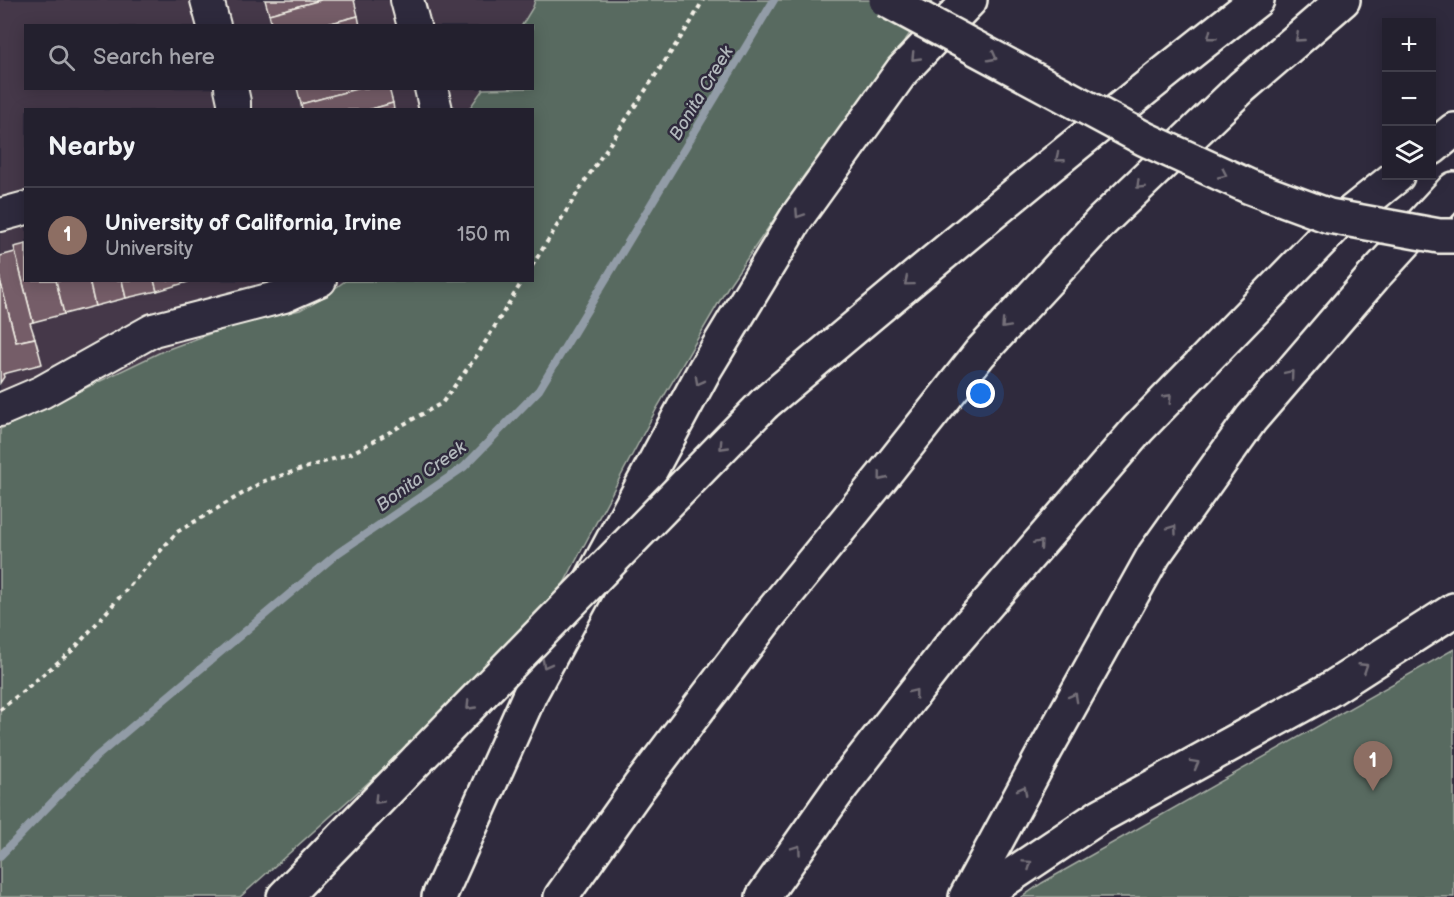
<!DOCTYPE html>
<html lang="en">
<head>
<meta charset="utf-8">
<style>
	:root { --surface:#23202e; --page:#2f2d3a; --text:#f1f3f6; --muted:#a3a3aa; --line:#403e4a; --accent:#8bbbb9 }
	body { margin:0; font-family:"Balsamiq Sans",sans-serif; background:var(--page); color:var(--text) }
	.controls { position:absolute; right:18px; top:18px; display:grid; overflow:hidden; border-radius:0px; box-shadow:0 3px 15px #0003 }
	.controls button { width:54px; height:54px; display:grid; place-items:center; padding:0; border:0; border-bottom:2px solid var(--line); background:var(--surface); color:var(--text); font:30px sans-serif }
	.you { position:absolute; left:981px; top:394px; width:21px; height:21px; margin:-15px; border:4px solid #fff; border-radius:50%; background:#1a73e8; box-shadow:0 0 0 9px #1a73e833 }
	.badge { display:grid; place-items:center; width:39px; height:39px; border-radius:50%; background:var(--accent); color:#fff; font-size:20px; font-weight:700 }
	.pin { position:absolute; translate:-50% -50px; filter:drop-shadow(0 2px 3px #0008) }
	.pin::after { content:''; position:absolute; top:32px; width:21px; height:18px; background:inherit; clip-path:polygon(0 0,100% 0,50% 100%) }
	.list { margin:0; padding:0; list-style:none }
	h2 { display:flex; justify-content:space-between; align-items:center; height:78px; margin:0; padding:0 24px; font-size:26px }
	h2 small { font-size:20px; font-weight:400; color:var(--muted) }
	.list li { display:grid; grid-template-columns:39px 1fr auto; gap:18px; align-items:center; box-sizing:border-box; height:96px; padding:0 24px; border-top:2px solid var(--line) }
	.list b { display:block; font-size:22px; white-space:nowrap }
	.list p { margin:0; font-size:20px; white-space:nowrap; color:var(--muted) }
	.list em { font-size:20px; font-style:normal; color:var(--muted) }
	.icon { flex:none; width:33px; height:33px; fill:none; stroke:currentColor; stroke-width:2; stroke-linecap:round; stroke-linejoin:round }
	.map { position:relative; flex:none; width:1454px; height:897px; overflow:hidden }
	.search { position:absolute; background:var(--surface); box-shadow:0 3px 15px #0003; left:24px; top:24px; width:510px; height:66px; display:flex; align-items:center; gap:15px; box-sizing:border-box; padding:0 21px; border-radius:0px; color:var(--muted); font-size:22px }
	.panel { position:absolute; background:var(--surface); box-shadow:0 3px 15px #0003; left:24px; top:108px; width:510px; height:174px; border-radius:0px }
	.map>svg:first-child { display:block }
</style>
</head>
<body>
<div class="map">
<svg width="1454" height="897" viewBox="0 0 1454 897">
	<rect width="100%" height="100%" fill="#2f2a3d"/>
	<filter id="ink" filterUnits="userSpaceOnUse"><feTurbulence type="fractalNoise" baseFrequency=".0167" numOctaves="2"/><feDisplacementMap in="SourceGraphic" scale="12" xChannelSelector="R" yChannelSelector="G"/><feConvolveMatrix kernelMatrix="1 2 1 2 8 2 1 2 1" color-interpolation-filters="sRGB"/></filter>
	<g filter="url(#ink)">
		<path fill="#44394a" d="M0,0H535L533,7L522,26H26V88L483,89L469,110H26V280L345,281L323,297L300,310L228,327L163,351L0,429Z"/>
		<g fill="#596a61" stroke="#a6aea4" stroke-width="1.5">
			<path d="M535,0H933L884,71L805,174L729,285L657,408L563,585L415,741L240,897H0V429L163,351L228,327L300,310L323,297L345,281L532,280V110L469,109L483,89L532,88V26L522,25L533,7Z"/>
			<path d="M1454,649V897H1022L1042,883Z"/>
		</g>
		<g fill="none" stroke-linecap="round" stroke-linejoin="round">
			<path stroke="#929ca7" stroke-width="8" d="M0,856L96,757L338,553L464,467L539,390L774,0"/>
		</g>
		<g fill="#755d67" stroke="#f4f1e8" stroke-width="1.5">
			<path d="M265,0H321L269,14Z"/>
			<path d="M321,0H354L358,16L320,26H272L269,14Z"/>
			<path d="M358,16L360,26H320Z"/>
			<path d="M297,88H360L301,104Z"/>
			<path d="M360,88H389L393,103L368,110H302L301,104Z"/>
			<path d="M393,103L394,110H368Z"/>
			<path d="M26,244V280H56L64,314L33,322L14,247Z"/>
			<path d="M15,252L33,322L30,323L35,338L16,342L0,280V256Z"/>
			<path d="M0,280L16,342L35,338L42,364L3,374L4,377L0,383Z"/>
			<path d="M56,280H89L95,306L64,314Z"/>
			<path d="M89,280H122L126,298L95,306Z"/>
			<path d="M122,280H154L157,291L126,298Z"/>
			<path d="M154,280H188V282L157,291Z"/>
		</g>
		<g fill="none" stroke-linecap="round" stroke-linejoin="round">
			<g stroke="#f4f1e8" stroke-width="36">
				<g id="minor">
					<path d="M207,0L214,26"/>
					<path d="M407,0L414,26"/>
					<path d="M231,88L234,102V110"/>
					<path d="M431,88L436,110"/>
					<path d="M0,215L26,208"/>
					<path d="M0,410L42,392L153,330L284,296L320,280"/>
				</g>
			</g>
			<g stroke="#f4f1e8" stroke-width="38">
				<g id="highway">
					<path d="M1432,148L1454,130"/>
					<path d="M764,404C926,267 1089,131 1257,0"/>
					<path d="M284,897L419,758"/>
					<path d="M439,897L530,694L705,369L797,217L902,71L970,0"/>
					<path d="M561,897L639,787L767,618L882,477L980,353L1102,221L1242,87L1343,0"/>
					<path d="M763,897L840,788L950,647L1138,429L1337,224L1397,176"/>
					<path d="M966,897L1046,749L1154,555L1251,419L1374,276L1454,189"/>
					<path d="M979,897L1100,816L1329,690L1454,610"/>
				</g>
			</g>
			<g stroke="#f4f1e8" stroke-width="4" stroke-dasharray="4.5 4.5" stroke-linecap="butt">
				<path d="M532,266L583,184L691,22L703,0"/>
				<path d="M0,710L74,649L177,532L264,481L352,453L442,403L478,354L523,280"/>
			</g>
			<use href="#minor" stroke="#2f2a3d" stroke-width="32"/>
			<use href="#highway" stroke="#2f2a3d" stroke-width="33"/>
			<g stroke="#f4f1e8" stroke-width="38" stroke-linecap="butt">
				<g id="highway-bridge">
					<path d="M886,0L1145,139L1250,187L1329,216L1439,236H1454"/>
					<path d="M419,758L764,404"/>
				</g>
			</g>
			<use href="#highway-bridge" stroke="#2f2a3d" stroke-width="33"/>
		</g>
		<defs><path id="oneway-chevron" d="M-2-3.5L2.5 0L-2 3.5" fill="none" stroke-width="1.6" stroke-linecap="round" stroke-linejoin="round" transform="scale(1.5)"/></defs>
		<g stroke="#747079">
			<use href="#oneway-chevron" transform="translate(1211 36) rotate(142)"/>
			<use href="#oneway-chevron" transform="translate(1299 38) rotate(139)"/>
			<use href="#oneway-chevron" transform="translate(915 57) rotate(134)"/>
			<use href="#oneway-chevron" transform="translate(993 57) rotate(28)"/>
			<use href="#oneway-chevron" transform="translate(1059 158) rotate(141)"/>
			<use href="#oneway-chevron" transform="translate(1223 174) rotate(25)"/>
			<use href="#oneway-chevron" transform="translate(1140 185) rotate(136)"/>
			<use href="#oneway-chevron" transform="translate(799 214) rotate(124)"/>
			<use href="#oneway-chevron" transform="translate(908 282) rotate(140)"/>
			<use href="#oneway-chevron" transform="translate(1005 325) rotate(133)"/>
			<use href="#oneway-chevron" transform="translate(1290 374) rotate(-50)"/>
			<use href="#oneway-chevron" transform="translate(699 381) rotate(118)"/>
			<use href="#oneway-chevron" transform="translate(1168 398) rotate(-46)"/>
			<use href="#oneway-chevron" transform="translate(723 446) rotate(134)"/>
			<use href="#oneway-chevron" transform="translate(882 477) rotate(129)"/>
			<use href="#oneway-chevron" transform="translate(1173 529) rotate(-54)"/>
			<use href="#oneway-chevron" transform="translate(1039 544) rotate(-49)"/>
			<use href="#oneway-chevron" transform="translate(546 664) rotate(118)"/>
			<use href="#oneway-chevron" transform="translate(1364 667) rotate(-33)"/>
			<use href="#oneway-chevron" transform="translate(914 693) rotate(-52)"/>
			<use href="#oneway-chevron" transform="translate(1074 697) rotate(-61)"/>
			<use href="#oneway-chevron" transform="translate(470 706) rotate(134)"/>
			<use href="#oneway-chevron" transform="translate(1195 764) rotate(-29)"/>
			<use href="#oneway-chevron" transform="translate(1023 790) rotate(-62)"/>
			<use href="#oneway-chevron" transform="translate(378 800) rotate(134)"/>
			<use href="#oneway-chevron" transform="translate(797 849) rotate(-55)"/>
			<use href="#oneway-chevron" transform="translate(1028 864) rotate(-34)"/>
		</g>
	</g>
	<g text-anchor="middle" stroke-width="5" stroke-linejoin="round" paint-order="stroke">
		<g font-size="18" font-style="italic" fill="#b2b8bc" stroke="#2f2a3d">
			<text transform="translate(701 93) rotate(-59)" y="6">Bonita Creek</text>
			<text transform="translate(421 476) rotate(-36)" y="6">Bonita Creek</text>
		</g>
	</g>
</svg>
<div class="controls">
<button>+</button>
<button>−</button>
<button><svg class="icon" aria-label="layers" viewBox="0 0 24 24"><path d="M12 4l9 5-9 5-9-5zM3 14l9 5 9-5"/></svg></button>
</div>
<div class="you"></div>
<div class="pin badge" style="left:1373px;top:791px;background:#8d6e63">1</div>
<div class="search"><svg class="icon" aria-label="search" viewBox="0 0 24 24"><circle cx="10" cy="10" r="6"/><path d="M15 15l6 6"/></svg>Search here</div>
<section class="panel">
<h2>Nearby<small></small></h2>
<ul class="list">
<li><span class="badge" style="background:#8d6e63">1</span><div><b>University of California, Irvine</b><p>University</p></div><em>150 m</em></li>
</ul>
</section>
</div>
</body>
</html>
